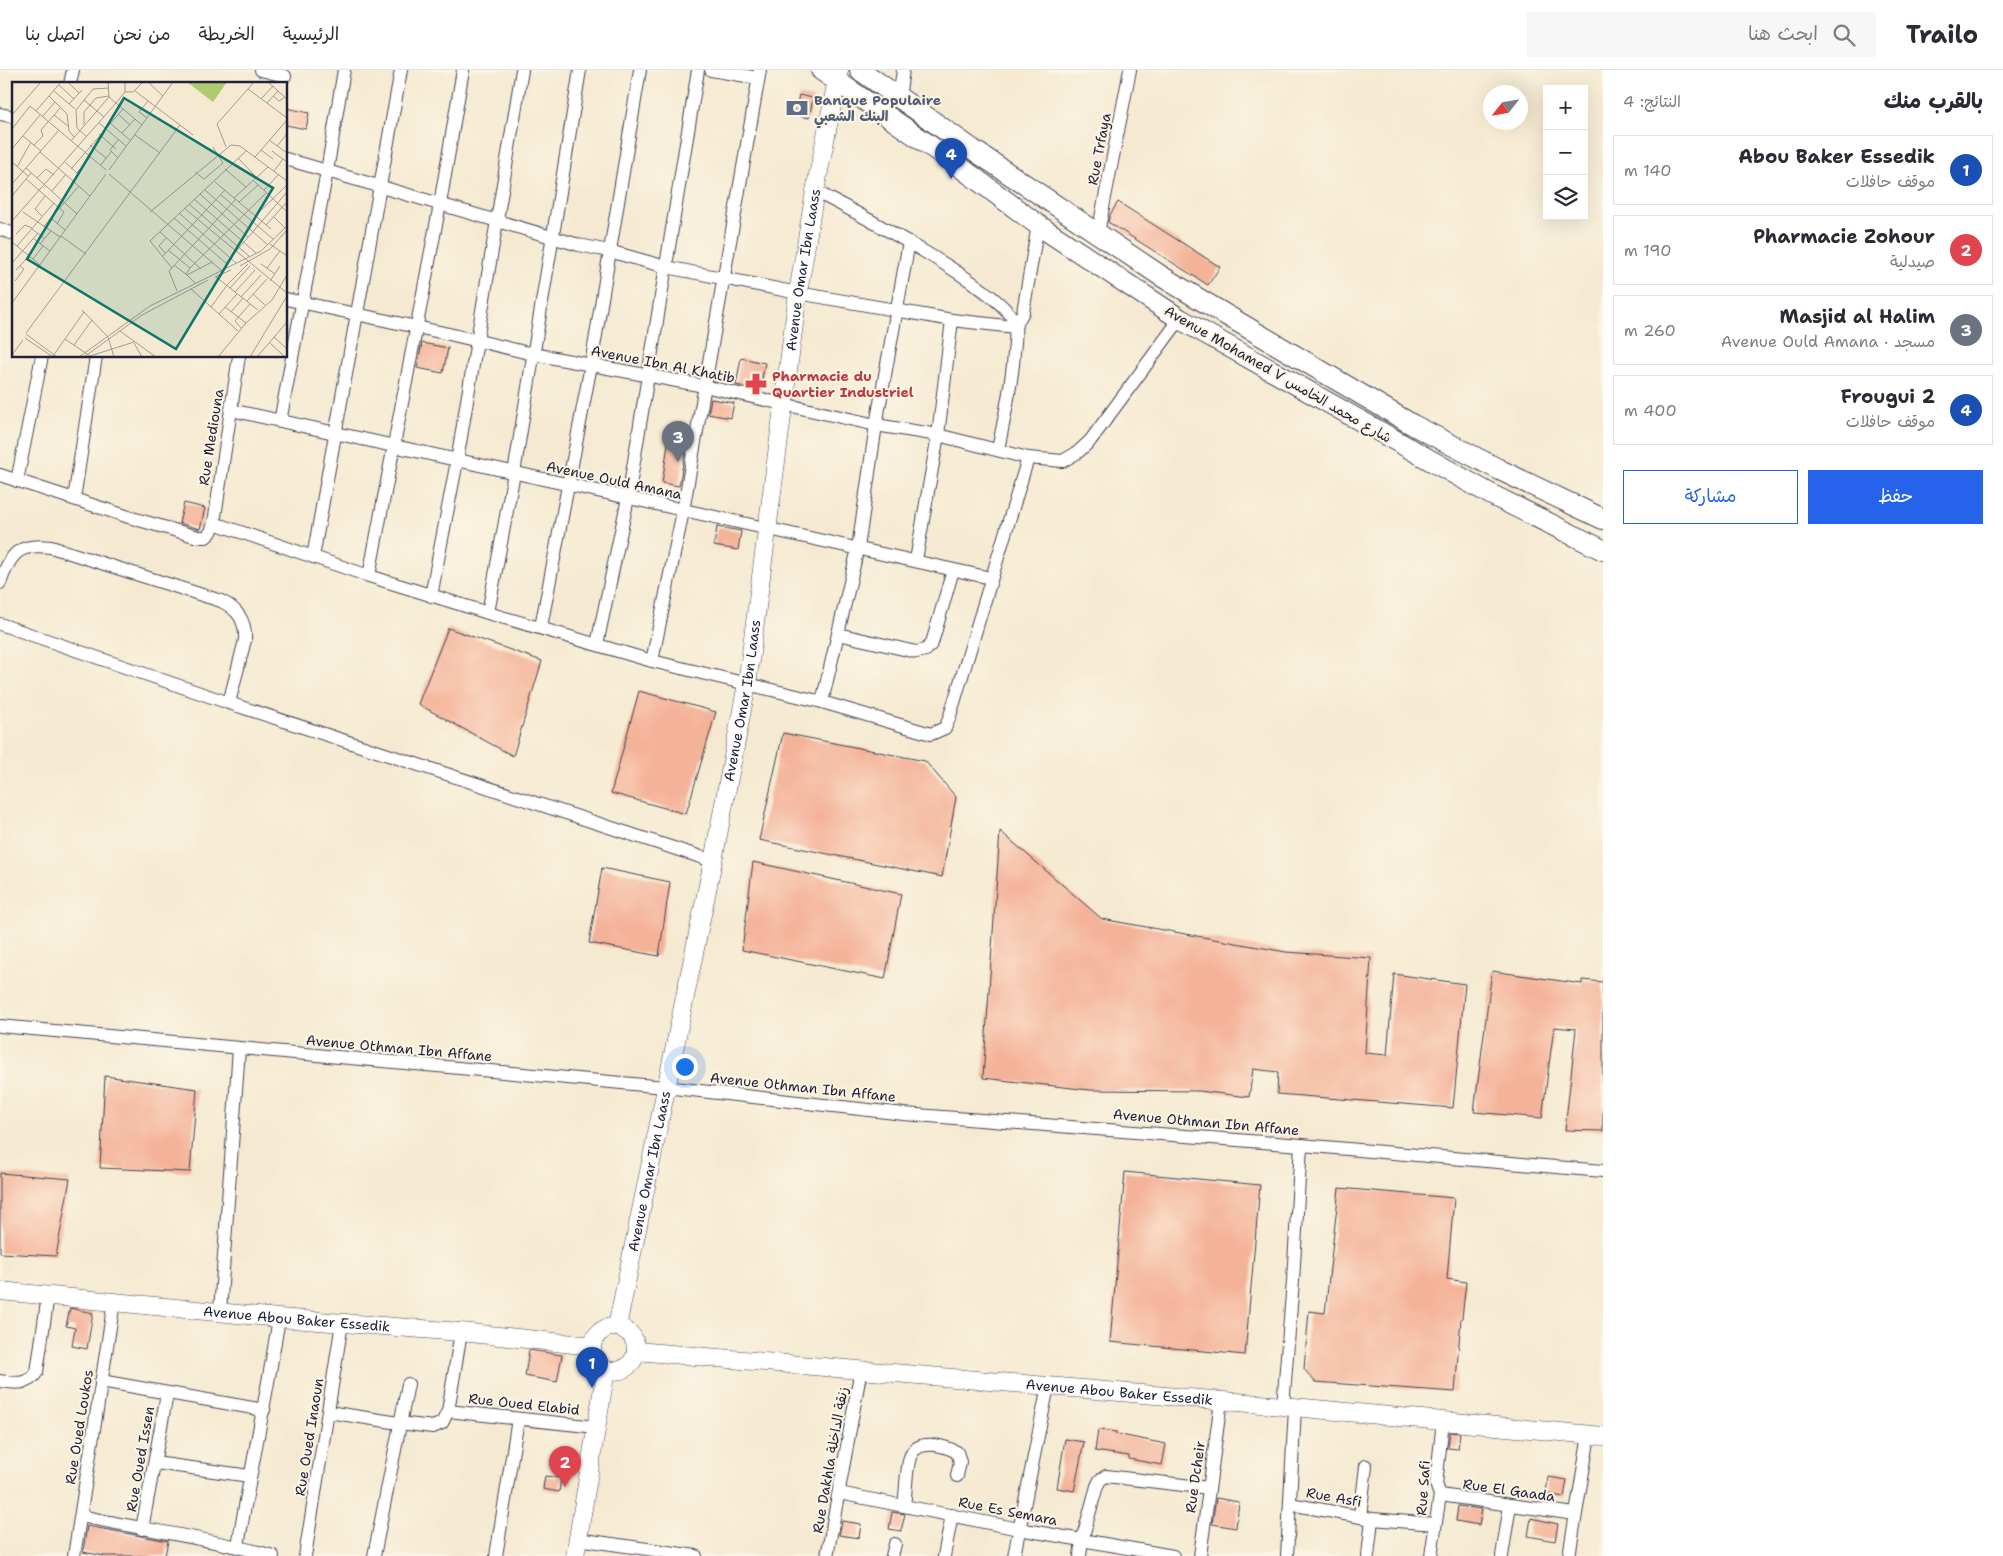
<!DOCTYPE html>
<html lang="ar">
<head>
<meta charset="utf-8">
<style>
	:root { --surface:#fff; --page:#f7f7f7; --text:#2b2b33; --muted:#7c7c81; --line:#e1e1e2; --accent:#2563eb }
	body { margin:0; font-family:"Shantell Sans","Playpen Sans Arabic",sans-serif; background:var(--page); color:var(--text); direction:rtl }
	.controls { position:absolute; right:15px; top:15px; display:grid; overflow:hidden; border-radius:0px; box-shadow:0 5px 20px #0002 }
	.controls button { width:45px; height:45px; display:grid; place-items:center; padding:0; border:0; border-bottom:1px solid var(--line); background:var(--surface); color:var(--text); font:25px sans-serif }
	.compass { position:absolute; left:1483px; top:15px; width:45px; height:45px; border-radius:50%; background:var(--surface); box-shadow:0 5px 20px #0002; rotate:239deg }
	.you { position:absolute; left:684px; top:996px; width:18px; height:18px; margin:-12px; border:4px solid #fff; border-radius:50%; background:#1a73e8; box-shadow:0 0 0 8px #1a73e833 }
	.badge { display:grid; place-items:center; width:32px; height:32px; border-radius:50%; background:var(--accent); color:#fff; font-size:16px; font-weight:700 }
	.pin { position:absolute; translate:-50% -41px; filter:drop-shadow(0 1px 2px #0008) }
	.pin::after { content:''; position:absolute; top:26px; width:18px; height:15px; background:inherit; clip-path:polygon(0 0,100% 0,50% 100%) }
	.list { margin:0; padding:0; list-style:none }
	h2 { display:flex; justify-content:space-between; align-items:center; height:65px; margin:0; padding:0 20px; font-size:21px }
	h2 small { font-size:16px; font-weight:400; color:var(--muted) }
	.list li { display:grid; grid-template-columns:32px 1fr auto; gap:15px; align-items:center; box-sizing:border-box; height:70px; margin:0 10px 10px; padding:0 10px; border:1px solid var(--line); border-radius:0px }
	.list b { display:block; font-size:19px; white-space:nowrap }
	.list p { margin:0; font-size:16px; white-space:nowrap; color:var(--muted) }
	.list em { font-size:16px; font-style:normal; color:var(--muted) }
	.actions { display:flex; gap:10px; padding:15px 20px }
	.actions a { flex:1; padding:11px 0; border:1px solid var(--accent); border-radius:0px; text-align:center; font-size:18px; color:var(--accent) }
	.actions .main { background:var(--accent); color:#fff }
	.icon { flex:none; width:28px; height:28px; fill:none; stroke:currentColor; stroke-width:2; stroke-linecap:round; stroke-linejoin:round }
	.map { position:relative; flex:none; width:1603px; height:1486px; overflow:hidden; direction:ltr }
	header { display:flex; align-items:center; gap:30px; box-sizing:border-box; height:70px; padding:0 25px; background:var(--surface); border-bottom:1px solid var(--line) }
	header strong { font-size:24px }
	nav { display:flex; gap:28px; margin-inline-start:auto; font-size:18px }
	.search { width:350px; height:45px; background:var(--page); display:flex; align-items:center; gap:12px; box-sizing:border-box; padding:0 18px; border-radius:0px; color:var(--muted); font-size:19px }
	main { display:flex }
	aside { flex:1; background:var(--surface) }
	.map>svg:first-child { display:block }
</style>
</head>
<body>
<header>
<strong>Trailo</strong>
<div class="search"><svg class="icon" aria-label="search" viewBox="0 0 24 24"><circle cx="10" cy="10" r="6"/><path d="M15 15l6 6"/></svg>ابحث هنا</div>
<nav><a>الرئيسية</a><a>الخريطة</a><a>من نحن</a><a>اتصل بنا</a></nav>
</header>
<main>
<aside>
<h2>بالقرب منك<small>النتائج: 4</small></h2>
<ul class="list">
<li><span class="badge" style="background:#1a4fb4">1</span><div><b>Abou Baker Essedik</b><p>موقف حافلات</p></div><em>140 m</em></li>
<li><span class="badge" style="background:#e0444e">2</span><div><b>Pharmacie Zohour</b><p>صيدلية</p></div><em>190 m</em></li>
<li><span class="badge" style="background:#6b7280">3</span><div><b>Masjid al Halim</b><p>مسجد · Avenue Ould Amana</p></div><em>260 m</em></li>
<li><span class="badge" style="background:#1a4fb4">4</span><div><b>Frougui 2</b><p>موقف حافلات</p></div><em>400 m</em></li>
</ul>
<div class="actions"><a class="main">حفظ</a><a>مشاركة</a></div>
</aside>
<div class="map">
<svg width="1603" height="1486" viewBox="0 0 1603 1486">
	<rect width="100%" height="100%" fill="#fcf5e5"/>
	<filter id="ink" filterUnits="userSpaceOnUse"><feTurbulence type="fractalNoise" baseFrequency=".02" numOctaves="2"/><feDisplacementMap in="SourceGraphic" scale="10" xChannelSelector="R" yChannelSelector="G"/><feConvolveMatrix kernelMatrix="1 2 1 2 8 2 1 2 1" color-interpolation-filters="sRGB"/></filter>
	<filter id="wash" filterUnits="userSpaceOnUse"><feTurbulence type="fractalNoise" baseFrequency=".0096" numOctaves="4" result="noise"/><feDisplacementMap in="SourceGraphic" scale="20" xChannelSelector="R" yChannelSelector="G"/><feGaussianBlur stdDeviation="1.12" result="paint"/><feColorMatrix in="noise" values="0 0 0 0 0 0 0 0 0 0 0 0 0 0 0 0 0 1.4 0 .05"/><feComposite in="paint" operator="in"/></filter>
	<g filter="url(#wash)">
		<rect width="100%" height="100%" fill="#f5ead1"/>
		<g id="blocks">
			<g fill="#f4b399">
				<path d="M799,25L813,28L809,48L794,45Z"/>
				<path d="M286,38L309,43L306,59L286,55Z"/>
				<path d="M1118,132L1220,197L1208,215L1108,152L1110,145Z"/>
				<path d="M422,273L448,278L443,303L417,298Z"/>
				<path d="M741,288L765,293L760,320L736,315Z"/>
				<path d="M711,329L734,333L731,348L708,344Z"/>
				<path d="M669,368L687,371L679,416L662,413Z"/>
				<path d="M184,433L205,438L200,459L179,453Z"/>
				<path d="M717,457L741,461L738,480L714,476Z"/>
				<path d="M448,558L542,591L513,686L418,634Z"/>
				<path d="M639,621L716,642L686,744L611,723Z"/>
				<path d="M783,663L925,691L956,727L942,807L759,770Z"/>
				<path d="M1000,761L1102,849L1286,882L1371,888L1365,983L1387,985L1394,904L1465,914L1453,1038L1277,1024L1278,1002L1253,999L1249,1027L1199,1021L1090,1020L983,1008Z"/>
				<path d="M753,792L901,824L885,909L742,880Z"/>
				<path d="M602,798L670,812L659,886L589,873Z"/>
				<path d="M1492,901L1582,914V910L1603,912V1061L1565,1060L1576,959L1554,957L1542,1048L1474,1042Z"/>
				<path d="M105,1006L197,1019L190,1102L100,1098Z"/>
				<path d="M1125,1102L1260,1115L1245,1285L1110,1272Z"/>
				<path d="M0,1103L70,1109L56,1186L0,1183Z"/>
				<path d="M1339,1118L1454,1128L1447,1209L1466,1212L1462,1248H1461L1455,1322L1315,1312L1304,1299L1309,1241L1325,1243Z"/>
				<path d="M70,1238L93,1243L87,1279L72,1276L75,1258L66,1256Z"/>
				<path d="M529,1280L562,1285L557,1312L525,1306Z"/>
				<path d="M1098,1360L1116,1362V1364L1166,1374L1162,1395L1129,1389V1386L1095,1381Z"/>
				<path d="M1450,1362L1460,1363L1458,1379L1448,1378Z"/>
				<path d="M1065,1369L1084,1372L1074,1421L1057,1418Z"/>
				<path d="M545,1406L561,1408L559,1422L543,1419Z"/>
				<path d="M1548,1407L1567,1410L1564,1427L1546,1424Z"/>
				<path d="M1216,1428L1239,1432L1236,1458L1212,1454Z"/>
				<path d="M1458,1436L1482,1439L1479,1455L1456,1451Z"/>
				<path d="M892,1442L905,1444L901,1461L889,1459Z"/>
				<path d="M1531,1448L1558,1454L1555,1471L1528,1466Z"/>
				<path d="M842,1451L861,1454L859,1468L839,1465Z"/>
				<path d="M87,1456L168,1471L165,1486H104L83,1482Z"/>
			</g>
		</g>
	</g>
	<g filter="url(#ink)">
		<use href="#blocks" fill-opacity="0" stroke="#424052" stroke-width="1"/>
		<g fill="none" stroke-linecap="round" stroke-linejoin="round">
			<g stroke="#424052" stroke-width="14">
				<g id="street">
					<path d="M261,0L285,6"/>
					<path d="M711,0L758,8"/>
					<path d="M70,14L73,0"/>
					<path d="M899,28L903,0"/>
					<path d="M0,44L14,47"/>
					<path d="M286,89L579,175L609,181L666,197L798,223L952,250L1015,257L1023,242L1038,155"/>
					<path d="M815,121C850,139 1005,221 1014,252C1017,262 1015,272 1014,283C1012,316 1004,348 998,380"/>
					<path d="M0,159L14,164"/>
					<path d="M1098,163L1130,0"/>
					<path d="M286,229L449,264L533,284L704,316L876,355L938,365L1028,388L1063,391L1078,382L1090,371L1180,249"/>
					<path d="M231,340L991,508"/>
					<path d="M280,352L327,101L344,0"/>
					<path d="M0,405L132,448L198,467H206L211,462L214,453L239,286"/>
					<path d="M17,411L42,286"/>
					<path d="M74,429L96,286"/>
					<path d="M214,453L369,506L488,543L652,591L822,632L931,664L945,658L949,649L1028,388"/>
					<path d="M313,487L401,0"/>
					<path d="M916,490L938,365L952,250"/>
					<path d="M369,506L440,134L463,0"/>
					<path d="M0,513C11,483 18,473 51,477L221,531C238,539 246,551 245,570L229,633"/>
					<path d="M431,526L457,391L522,0"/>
					<path d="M488,543L514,403L580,0"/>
					<path d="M0,554L229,633L713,791"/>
					<path d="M541,557L591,295L640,0"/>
					<path d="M838,564L916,582L926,580L932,573L953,500"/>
					<path d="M597,574L628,428L698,0"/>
					<path d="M652,591L683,441L760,0"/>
					<path d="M822,632L858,478L876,355L909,172"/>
					<path d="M0,956L665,1017L904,1044L1301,1075L1603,1101"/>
					<path d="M220,1241L239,979"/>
					<path d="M0,1311C14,1313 28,1316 37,1302L48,1225"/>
					<path d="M101,1311L264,1340"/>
					<path d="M1283,1336L1293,1211L1301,1075"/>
					<path d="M448,1341L596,1357"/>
					<path d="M328,1342L399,1353L433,1357L442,1353L448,1341L461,1262"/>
					<path d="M155,1393L250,1406"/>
					<path d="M839,1423L1019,1459L1173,1486"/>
					<path d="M1440,1425L1575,1444"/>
					<path d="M1290,1434L1372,1449L1435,1454"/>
					<path d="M904,1436C906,1424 906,1394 911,1385C919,1368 945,1376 957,1382L960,1392L957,1406"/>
					<path d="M81,1446C145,1460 210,1468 273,1486"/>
					<path d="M1360,1447L1366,1396"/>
					<path d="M142,1459L167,1324"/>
					<path d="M577,1469L696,1486"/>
					<path d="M238,1476C251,1399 267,1324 279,1248"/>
					<path d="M74,1486L114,1232"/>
					<path d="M305,1486L342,1253"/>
					<path d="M374,1486L408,1314"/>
					<path d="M496,1486L518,1349"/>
					<path d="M827,1486L861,1299"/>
					<path d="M892,1486L895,1474"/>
					<path d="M944,1486L952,1445"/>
					<path d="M1014,1486L1048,1316"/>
					<path d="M1080,1486L1082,1470L1097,1416L1100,1410L1106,1406L1209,1418"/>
					<path d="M1200,1486L1221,1331"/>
					<path d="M1287,1486L1295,1338"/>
					<path d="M1368,1486L1372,1449"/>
					<path d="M1431,1486L1440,1425L1436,1414L1443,1351"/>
					<path d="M1502,1486L1510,1435"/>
					<path d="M1569,1486L1589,1365"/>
				</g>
			</g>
			<g stroke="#424052" stroke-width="19">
				<g id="secondary">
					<path id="s1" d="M0,1221L279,1248L461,1262L592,1276"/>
					<circle cx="614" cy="1279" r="22"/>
					<path id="s2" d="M617,1257L713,791L747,614L798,223L815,121L839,0"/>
					<path id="s3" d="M636,1281L1283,1336L1603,1366"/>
					<path d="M575,1486L606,1300"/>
				</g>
			</g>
			<g stroke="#424052" stroke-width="22">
				<g id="primary">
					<path d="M821,0L952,91L1038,155L1180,249L1492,425L1603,480"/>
					<path d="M860,0L972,79L1161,206L1216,239L1413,355L1502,401L1603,449"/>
				</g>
			</g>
			<use href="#street" stroke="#fff" stroke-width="12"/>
			<use href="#secondary" stroke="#fff" stroke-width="18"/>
			<use href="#primary" stroke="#fff" stroke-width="20"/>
		</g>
	</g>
	<defs>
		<g id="bank-bare" transform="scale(1.725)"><path d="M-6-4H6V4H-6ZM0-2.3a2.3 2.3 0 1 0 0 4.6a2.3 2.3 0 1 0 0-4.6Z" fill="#5c6f8a" stroke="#fcf5e5" stroke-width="2.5" paint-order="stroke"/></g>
		<g id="pharmacy-bare" transform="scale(1.725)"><path d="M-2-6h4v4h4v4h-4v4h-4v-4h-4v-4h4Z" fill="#e0444e" stroke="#fcf5e5" stroke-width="2.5" paint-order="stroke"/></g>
	</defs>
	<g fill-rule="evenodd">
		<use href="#bank-bare" x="797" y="38"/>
		<use href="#pharmacy-bare" x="756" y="314"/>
	</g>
	<g text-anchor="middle" stroke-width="4" stroke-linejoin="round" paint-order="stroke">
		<g font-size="14" font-weight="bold" fill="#4e5e75" stroke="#fcf5e5" text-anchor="start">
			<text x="814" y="35">Banque Populaire<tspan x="814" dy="16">البنك الشعبي</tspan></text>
		</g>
		<g font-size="14" fill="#22223b" stroke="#fcf5e5">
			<text transform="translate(1099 79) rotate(-79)" y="5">Rue Trfaya</text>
			<text dy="5" stroke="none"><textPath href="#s2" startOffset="1074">Avenue Omar Ibn Laass</textPath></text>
			<text transform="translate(663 294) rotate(11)" y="5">Avenue Ibn Al Khatib</text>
			<text transform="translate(1278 304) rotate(30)" y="5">Avenue Mohamed V شارع محمد الخامس</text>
			<text transform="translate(211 367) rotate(-81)" y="5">Rue Mediouna</text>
			<text transform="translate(614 410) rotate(12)" y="5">Avenue Ould Amana</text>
			<text dy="5" stroke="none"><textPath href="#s2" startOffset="639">Avenue Omar Ibn Laass</textPath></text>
			<text transform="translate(399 978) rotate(5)" y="5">Avenue Othman Ibn Affane</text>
			<text transform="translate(803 1017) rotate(6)" y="5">Avenue Othman Ibn Affane</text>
			<text transform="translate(1206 1052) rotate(5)" y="5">Avenue Othman Ibn Affane</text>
			<text dy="5" stroke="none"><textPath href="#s2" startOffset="159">Avenue Omar Ibn Laass</textPath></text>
			<text dy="5" stroke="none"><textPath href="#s1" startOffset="298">Avenue Abou Baker Essedik</textPath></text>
			<text dy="5" stroke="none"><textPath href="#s3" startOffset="485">Avenue Abou Baker Essedik</textPath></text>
			<text transform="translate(524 1334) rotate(6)" y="5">Rue Oued Elabid</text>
			<text transform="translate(79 1357) rotate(-81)" y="5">Rue Oued Loukos</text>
			<text transform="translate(309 1367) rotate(-81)" y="5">Rue Oued Inaoun</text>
			<text transform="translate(140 1389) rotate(-80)" y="5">Rue Oued Issen</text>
			<text transform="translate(830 1390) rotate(-80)" y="5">Rue Dakhla زنقة الداخلة</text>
			<text transform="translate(1195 1407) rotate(-82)" y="5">Rue Dcheir</text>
			<text transform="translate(1423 1418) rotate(-86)" y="5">Rue Safi</text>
			<text transform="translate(1509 1420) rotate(8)" y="5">Rue El Gaada</text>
			<text transform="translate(1334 1427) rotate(10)" y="5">Rue Asfi</text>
			<text transform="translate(1008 1441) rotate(11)" y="5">Rue Es Semara</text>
		</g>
		<g font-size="14" font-weight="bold" fill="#be3a42" stroke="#fcf5e5" text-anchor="start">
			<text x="772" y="311">Pharmacie du<tspan x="772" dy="16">Quartier Industriel</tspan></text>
		</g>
	</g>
	<g transform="translate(12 12)">
		<rect width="275" height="275" fill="#f5ead1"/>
		<path d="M175,0H215L201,20Z" fill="#afca70"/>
		<path fill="none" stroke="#a19a95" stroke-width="1" d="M56,0L67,11M96,0L97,15L130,43M136,0L151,14M256,0L275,17M47,3L62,17M81,7L97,6M236,7L275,36M42,9L63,27M123,9L181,53M113,10H121L131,0M37,14L55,32L57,49L62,55M261,14L267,19L273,15M249,17L261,4M72,18L92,35M255,21L266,9M57,22L70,8M24,29L49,0M106,32L118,43M0,33L29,0M42,33L56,44M31,34L43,20M135,36L127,30L136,19M87,41L114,64M98,41L119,59M72,43V30L84,16L97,14M0,47L18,24L94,88M110,51L123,37M87,52L104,67M123,53L148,71M11,54L29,69M75,55L65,46L64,28L81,7M257,58L275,71M59,59L97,15M22,63L31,54L29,48L49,25M78,63L94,76M265,64L275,52M214,65L205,42L242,0M0,67L28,33M249,68L261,77M260,69L275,80M28,70L78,114M243,75L275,38M106,76L98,68L106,58M226,76L245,96M0,80L16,94M53,80L65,91L78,75M88,84L99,70M5,85L19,60M14,86L65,132M59,87L111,27M213,87L234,105M97,88L161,0M262,89L271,77M183,90L192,97L211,81L201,65M97,92L209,188M25,96L34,87L42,93M14,97L52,130L45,142M242,99L275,130M203,100L259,147M0,102L47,48M193,108L256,163M252,108L267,92M40,109L54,92M188,112L236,155M209,113L261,157M0,114L19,91M222,116L256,85M182,117L244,171M227,120L246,103M177,122L238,175M172,126L275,211M11,130L48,155M138,130L219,63L228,64L275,99M167,131L224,181M30,134L23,127L33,114M243,134L275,103M262,135L273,146M39,136L53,148M162,136L215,182M0,139L104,21L113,10V0M254,143L275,120M32,144L67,104M20,147L32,156M148,150L189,187M4,152L13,143L20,146M49,154L74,172M22,157L38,169M0,160L28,183M28,162L39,149M258,162L275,174M5,164L42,121M156,168L178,186M153,171L147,164L154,156M150,175L213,108M21,177L31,164M0,181L26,151M214,181L275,110M249,182L263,192M162,183L175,193L200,180M228,184L258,167L275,148M160,186L138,159L234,69M255,186L268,169M4,188L17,174M203,195L219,188M204,195L246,228M3,199L12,187L8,184M258,199L268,184M183,201L174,192L178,186L254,111M218,206L238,184M179,207L226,249M165,209L157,189L224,117M223,210L243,188M241,212L253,223M229,215L249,193M235,219L255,197M0,221L94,92M199,225L215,203L236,182M213,225L234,241M70,228L96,255L102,275M219,230L231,216M207,232L225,212M229,246L223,239L238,222M108,249L144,275M14,251L168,43M14,252L45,275M262,255L275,267M13,256L41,275M53,257L78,274L122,260M257,260L273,275M122,261L130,275M62,263L80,238M0,273L11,258M41,274L72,230M67,275L138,224L249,169L275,144M72,275L130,233L196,198M206,275L234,241L260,218L275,193M238,275L275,214M245,275L275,240"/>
		<path fill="#0f766e" fill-opacity="0.15" stroke="#0f766e" stroke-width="2.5" d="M112,16L261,106L164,267L15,177Z"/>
		<rect width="275" height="275" fill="none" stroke="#22223b" stroke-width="2.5"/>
	</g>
</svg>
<div class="controls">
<button>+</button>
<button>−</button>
<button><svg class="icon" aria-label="layers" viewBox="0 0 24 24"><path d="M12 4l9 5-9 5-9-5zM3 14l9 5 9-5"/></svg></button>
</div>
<svg class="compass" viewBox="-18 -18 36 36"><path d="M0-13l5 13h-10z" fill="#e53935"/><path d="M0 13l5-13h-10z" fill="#7c7c81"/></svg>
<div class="you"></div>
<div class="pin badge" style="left:592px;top:1318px;background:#1a4fb4">1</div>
<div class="pin badge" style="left:565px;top:1417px;background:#e0444e">2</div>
<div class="pin badge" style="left:678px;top:392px;background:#6b7280">3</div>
<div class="pin badge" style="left:951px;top:109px;background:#1a4fb4">4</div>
</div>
</main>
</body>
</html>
